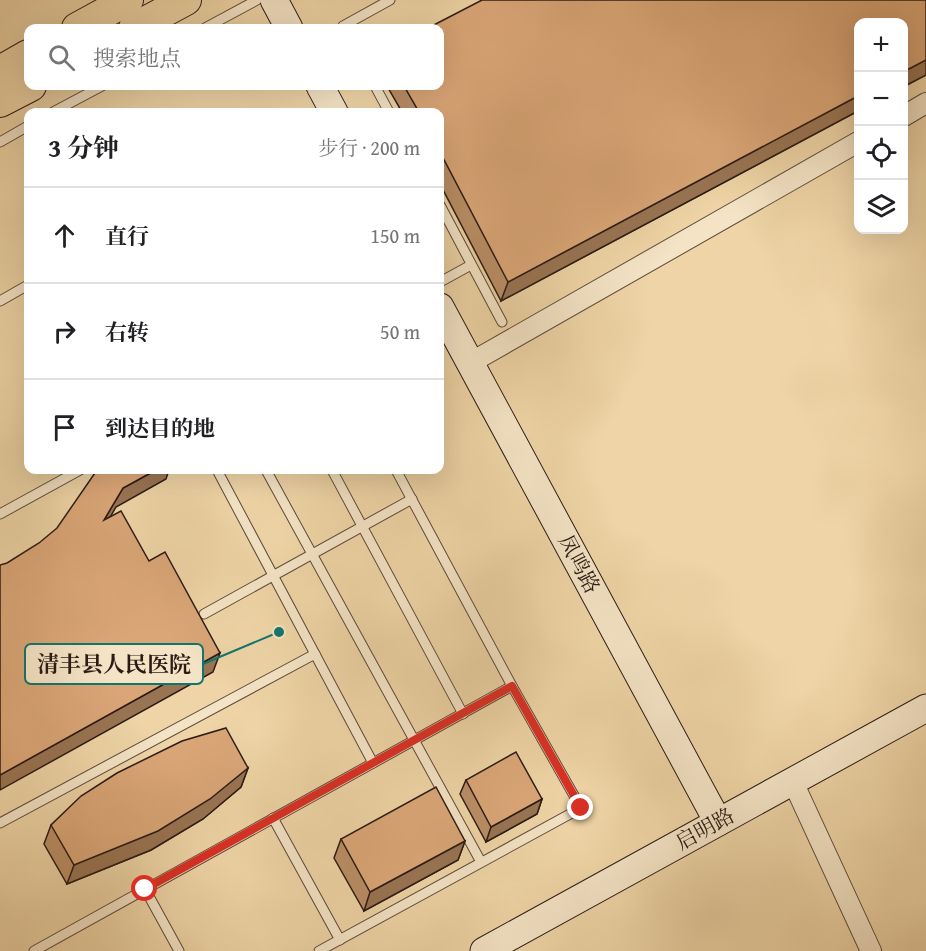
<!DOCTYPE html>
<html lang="zh">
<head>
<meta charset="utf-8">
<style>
	:root { --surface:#fff; --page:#f2f2f2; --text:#202124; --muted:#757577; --line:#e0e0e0 }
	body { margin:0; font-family:"Gentium Book Plus","Noto Serif SC",serif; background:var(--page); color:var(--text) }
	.controls { position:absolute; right:18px; top:18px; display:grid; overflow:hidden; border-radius:12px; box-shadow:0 6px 24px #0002 }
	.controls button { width:54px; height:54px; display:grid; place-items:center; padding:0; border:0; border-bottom:2px solid var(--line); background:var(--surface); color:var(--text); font:30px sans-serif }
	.stop { position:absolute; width:18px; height:18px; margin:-14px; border:4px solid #d93025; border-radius:50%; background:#fff }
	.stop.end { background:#d93025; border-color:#fff; box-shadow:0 2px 6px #0008 }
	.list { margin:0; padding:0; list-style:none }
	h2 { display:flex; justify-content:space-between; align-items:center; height:78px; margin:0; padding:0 24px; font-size:26px }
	h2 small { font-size:20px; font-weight:400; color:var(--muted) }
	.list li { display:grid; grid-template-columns:39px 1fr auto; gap:18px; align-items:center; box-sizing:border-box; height:96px; padding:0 24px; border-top:2px solid var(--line) }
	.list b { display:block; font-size:22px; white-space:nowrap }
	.list em { font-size:20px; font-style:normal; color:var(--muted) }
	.icon { flex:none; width:33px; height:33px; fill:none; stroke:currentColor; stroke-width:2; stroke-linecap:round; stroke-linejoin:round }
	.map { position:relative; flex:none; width:926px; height:951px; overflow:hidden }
	.search { position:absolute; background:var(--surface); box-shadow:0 6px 24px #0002; left:24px; top:24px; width:420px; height:66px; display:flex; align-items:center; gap:15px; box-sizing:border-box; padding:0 21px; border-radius:12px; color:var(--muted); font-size:22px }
	.panel { position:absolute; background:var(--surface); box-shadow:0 6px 24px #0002; left:24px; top:108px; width:420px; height:366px; border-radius:12px }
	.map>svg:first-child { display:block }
</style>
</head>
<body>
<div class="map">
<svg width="926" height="951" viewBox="0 0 926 951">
	<rect width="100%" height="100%" fill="#eed4a6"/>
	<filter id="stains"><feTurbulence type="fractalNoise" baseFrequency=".00333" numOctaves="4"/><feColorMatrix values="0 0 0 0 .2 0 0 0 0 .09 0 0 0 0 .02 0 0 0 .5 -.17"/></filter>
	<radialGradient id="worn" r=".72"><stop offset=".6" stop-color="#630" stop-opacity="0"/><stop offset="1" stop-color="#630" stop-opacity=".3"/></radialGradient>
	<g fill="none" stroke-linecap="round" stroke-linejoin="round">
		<g stroke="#5c493a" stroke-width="11">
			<g id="lane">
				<path d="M205,28L257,0"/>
				<path d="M344,28L343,26L390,0"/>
				<path d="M375,86L389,112"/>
				<path d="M53,112L102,86"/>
				<path d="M0,142L28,126"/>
				<path d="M440,205L502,322"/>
				<path d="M440,282L471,265"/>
				<path d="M0,301L28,285"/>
				<path d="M217,470L373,763"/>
				<path d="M266,470L481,862"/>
				<path d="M332,470L463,714"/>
				<path d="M0,514L80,470"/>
				<path d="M204,614L412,499"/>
				<path d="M273,818L340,940"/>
				<path d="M0,823L315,654"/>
				<path d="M145,889L179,951"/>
				<path d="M34,951L512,686"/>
				<path d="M319,951L581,808L512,686L396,470"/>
			</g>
		</g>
		<g stroke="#5c493a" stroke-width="22">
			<g id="street">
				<path d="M904,116L926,103"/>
				<path d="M470,363L858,142"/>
				<path d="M793,782L871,951"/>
			</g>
		</g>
		<g stroke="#2b1b16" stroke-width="29">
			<g id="secondary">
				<path d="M274,0L289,28"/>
				<path d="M320,86L334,112"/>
				<path d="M440,307L718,822"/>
				<path d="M484,951L926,708"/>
			</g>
		</g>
		<g stroke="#2b1b16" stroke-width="32">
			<g id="primary">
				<path d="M77,28L128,0"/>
				<path d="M134,28L186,0"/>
				<path d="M0,71L28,55"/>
				<path d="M0,102L31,86"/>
			</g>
		</g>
		<use href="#lane" stroke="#f4e3c5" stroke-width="9"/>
		<use href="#street" stroke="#f4e3c5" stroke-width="20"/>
		<use href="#secondary" stroke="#f4e3c5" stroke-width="27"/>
		<use href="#primary" stroke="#eed4a6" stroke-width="30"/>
	</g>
	<g fill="#bb8f66" stroke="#2b1b16" stroke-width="1.5">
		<path d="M926,0V75L501,301L440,184V112H402L387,86H440Z"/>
		<path d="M248,768L241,787L203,819L151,850L67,884L44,844L51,825Z"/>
		<path d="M466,780L542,799L537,814L486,842L460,794Z"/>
		<path d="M341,839L465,841L458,860L364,911L334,858Z"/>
	</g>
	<g fill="#997453" stroke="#2b1b16" stroke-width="1.5">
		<path d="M926,60V75L903,87V72Z"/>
		<path d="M858,96V111L501,301L508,282Z"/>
		<path d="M156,470H169L166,479L116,507L97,540L104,520L123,488Z"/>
		<path d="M220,653L213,672L0,790V775Z"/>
		<path d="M248,768L241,787L203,819L151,850L67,884L74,865Z"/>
		<path d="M542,799L537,814L486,842L491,827Z"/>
		<path d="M465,841L458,860L364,911L370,892Z"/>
	</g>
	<g fill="#daa677" stroke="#2b1b16" stroke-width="1.5">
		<path d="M482,0H926V60L903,72V22H858V96L508,282L440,152V112H419L404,86H440V28H428Z"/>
		<path d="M97,470H156L123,488L104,520L121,511L149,561L165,552L220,653L0,775V565L7,563L39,543L57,528Z"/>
		<path d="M226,728L248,768L210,799L158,831L74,865L51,825L81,796L117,773L182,741Z"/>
		<path d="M516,752L542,799L491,827L466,780Z"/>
		<path d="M436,787L465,841L370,892L341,839Z"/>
	</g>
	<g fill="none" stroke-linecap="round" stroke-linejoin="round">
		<path stroke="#d93025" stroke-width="8" d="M145,889L512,686L581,808"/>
	</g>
	<g text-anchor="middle" stroke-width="4.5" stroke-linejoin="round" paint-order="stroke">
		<g font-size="21" fill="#2b1b16" stroke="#f4e3c5">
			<text transform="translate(579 564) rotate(62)" y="7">凤鸣路</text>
			<text transform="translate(705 829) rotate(-29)" y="7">启明路</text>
		</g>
	</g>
	<path fill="none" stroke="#0f766e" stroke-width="2" d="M279 632L203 664"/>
	<circle fill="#0f766e" stroke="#f4e3c5" stroke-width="2" cx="279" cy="632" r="6"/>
	<rect fill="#f4e3c5" stroke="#0f766e" stroke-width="2" x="25" y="644" width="178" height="40" rx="6"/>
	<g font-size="22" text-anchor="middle" font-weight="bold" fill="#2b1b16">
		<text x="114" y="672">清丰县人民医院</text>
	</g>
	<rect width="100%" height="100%" filter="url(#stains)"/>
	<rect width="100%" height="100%" fill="url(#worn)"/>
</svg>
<div class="controls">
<button>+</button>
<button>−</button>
<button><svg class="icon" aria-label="locate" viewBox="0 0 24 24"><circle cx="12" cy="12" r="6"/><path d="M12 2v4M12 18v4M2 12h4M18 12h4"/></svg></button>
<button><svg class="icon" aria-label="layers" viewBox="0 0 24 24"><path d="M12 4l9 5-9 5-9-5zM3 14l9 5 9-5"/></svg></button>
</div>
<div class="stop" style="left:145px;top:889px"></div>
<div class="stop end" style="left:581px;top:808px"></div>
<div class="search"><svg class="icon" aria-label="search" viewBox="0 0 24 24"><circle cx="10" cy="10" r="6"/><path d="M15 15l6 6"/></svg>搜索地点</div>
<section class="panel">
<h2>3 分钟<small>步行 · 200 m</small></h2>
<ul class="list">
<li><svg class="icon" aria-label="ahead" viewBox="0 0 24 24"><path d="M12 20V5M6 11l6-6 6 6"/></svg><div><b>直行</b></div><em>150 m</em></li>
<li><svg class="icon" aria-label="right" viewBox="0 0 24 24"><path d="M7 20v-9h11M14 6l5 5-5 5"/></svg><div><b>右转</b></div><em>50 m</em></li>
<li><svg class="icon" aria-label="arrive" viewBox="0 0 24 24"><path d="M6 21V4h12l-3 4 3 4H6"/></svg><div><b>到达目的地</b></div></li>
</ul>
</section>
</div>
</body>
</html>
